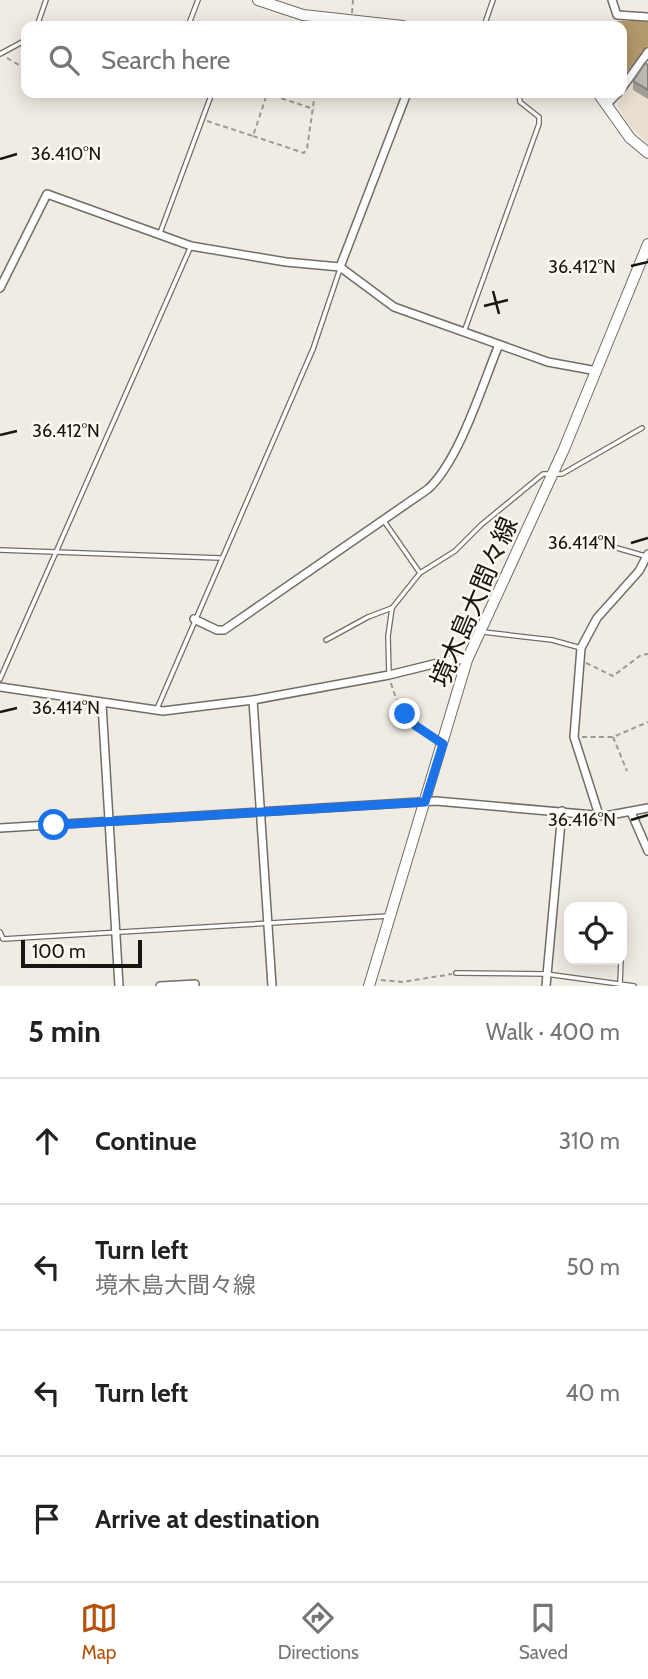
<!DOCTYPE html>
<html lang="en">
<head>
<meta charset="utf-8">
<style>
	:root { --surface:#fff; --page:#f2f2f2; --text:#222; --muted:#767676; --line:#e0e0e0; --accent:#b45309 }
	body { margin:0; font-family:Cabin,"Noto Sans JP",sans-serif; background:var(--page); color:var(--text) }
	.controls { position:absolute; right:21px; bottom:21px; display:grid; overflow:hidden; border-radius:14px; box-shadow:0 4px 18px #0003 }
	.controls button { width:63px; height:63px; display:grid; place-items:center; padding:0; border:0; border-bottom:2px solid var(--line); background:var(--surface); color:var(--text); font:35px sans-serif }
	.scale { position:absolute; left:21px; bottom:18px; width:121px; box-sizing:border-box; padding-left:7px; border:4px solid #181613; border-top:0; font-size:19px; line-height:24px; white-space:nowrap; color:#181613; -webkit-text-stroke:5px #fef9f0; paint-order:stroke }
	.stop { position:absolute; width:21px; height:21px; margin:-16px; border:5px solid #1a73e8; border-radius:50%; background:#fff }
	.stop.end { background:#1a73e8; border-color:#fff; box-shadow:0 2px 7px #0008 }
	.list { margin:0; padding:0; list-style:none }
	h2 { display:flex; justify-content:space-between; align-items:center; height:91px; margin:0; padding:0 28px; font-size:30px }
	h2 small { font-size:23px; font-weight:400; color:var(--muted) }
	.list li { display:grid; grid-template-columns:46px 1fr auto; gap:21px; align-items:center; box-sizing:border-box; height:126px; padding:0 28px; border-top:2px solid var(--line) }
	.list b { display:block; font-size:26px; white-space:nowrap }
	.list p { margin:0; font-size:23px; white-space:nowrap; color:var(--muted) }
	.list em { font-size:23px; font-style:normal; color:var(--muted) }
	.icon { flex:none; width:38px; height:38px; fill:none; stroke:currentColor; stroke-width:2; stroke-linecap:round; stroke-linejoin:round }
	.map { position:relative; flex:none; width:648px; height:986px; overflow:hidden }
	.search { position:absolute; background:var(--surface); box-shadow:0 4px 18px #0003; left:21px; right:21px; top:21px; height:77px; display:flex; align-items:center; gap:18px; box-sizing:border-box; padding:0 24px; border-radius:14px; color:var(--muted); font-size:26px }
	.sheet { height:595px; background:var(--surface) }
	nav { display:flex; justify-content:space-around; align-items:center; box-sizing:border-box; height:98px; border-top:2px solid var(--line); background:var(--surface); font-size:19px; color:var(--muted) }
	nav a { display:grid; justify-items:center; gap:4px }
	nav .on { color:var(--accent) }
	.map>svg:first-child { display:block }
</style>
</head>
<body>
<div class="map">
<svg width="648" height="986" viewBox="0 0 648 986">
	<rect width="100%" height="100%" fill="#f1ece3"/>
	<path fill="#e8dfd0" d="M642,65L648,70V144L628,124L617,105Z"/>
	<path fill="#b39a6d" d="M610,21H648V46L627,72L622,69V26H609Z"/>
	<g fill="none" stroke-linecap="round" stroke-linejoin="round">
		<g stroke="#716d65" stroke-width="6">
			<g id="lane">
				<path d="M37,26L46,0"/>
				<path d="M188,26L198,0"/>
				<path d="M484,26L493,0"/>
				<path d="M0,54L26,40"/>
				<path d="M160,233L212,93"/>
				<path d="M464,332L539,124V117L520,102L519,93"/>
				<path d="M384,521L420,573"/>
				<path d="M610,546L645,556"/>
				<path d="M0,550L220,558"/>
				<path d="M483,632L552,640L581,648"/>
				<path d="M326,640L368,617L392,608"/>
				<path d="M389,675L388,636L392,608L420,573L455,551L481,525L543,474H562L642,428"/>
				<path d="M0,679L191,246"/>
				<path d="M156,711L313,349L340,269"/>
				<path d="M0,932L3,939L389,916"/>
				<path d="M622,942L623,917"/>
				<path d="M456,973L546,974L634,986"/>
				<path d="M620,984L621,960"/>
			</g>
		</g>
		<g stroke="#716d65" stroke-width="10">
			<g id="street">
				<path d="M612,0L617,15L648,17"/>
				<path d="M622,88L648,52"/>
				<path d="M607,104L618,93"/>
				<path d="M340,267L407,93"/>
				<path d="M0,288L47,194L191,246L286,262L340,267L394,307L548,362L597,371"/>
				<path d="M194,619L217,630H224L428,489C459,461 482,386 498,347"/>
				<path d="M0,687L163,711L253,700L389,675L454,659L467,660"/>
				<path d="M253,700L272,986"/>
				<path d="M102,704L119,986"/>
				<path d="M631,812L648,851"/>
				<path d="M599,815L574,737L581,648L597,618L639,571L648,554"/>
				<path d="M0,828L436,801L605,816L648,808"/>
				<path d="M160,986L195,984"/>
				<path d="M546,986L562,811"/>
			</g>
		</g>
		<g stroke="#716d65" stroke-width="12">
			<g id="secondary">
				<path d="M258,0L303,15L403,26"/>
				<path d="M598,93L630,138L648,153"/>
				<path d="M369,986L467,660L564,449L648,244"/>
			</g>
		</g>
		<g stroke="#9d9992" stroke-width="2" stroke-dasharray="5 3.5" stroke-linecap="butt">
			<path d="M352,13L353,0"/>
			<path d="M7,58L26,69"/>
			<path d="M265,93L314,109"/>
			<path d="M207,121L253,136L267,94"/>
			<path d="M253,136L304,153L307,149L315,93"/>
			<path d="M586,663L613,676L641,655L648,654"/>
			<path d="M391,683C397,707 411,725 433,738"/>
			<path d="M582,737H613L648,722"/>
			<path d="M613,737L627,771"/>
			<path d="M381,980L402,982L452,974"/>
		</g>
		<use href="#lane" stroke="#fff" stroke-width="3.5"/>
		<use href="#street" stroke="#fff" stroke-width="7"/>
		<use href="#secondary" stroke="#fff" stroke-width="10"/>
	</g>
	<path fill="#a29d96" d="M648,65V99L633,90V81Z"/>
	<path fill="#bcb7af" stroke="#84807a" stroke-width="2" d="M645,63L648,65V90L633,81Z"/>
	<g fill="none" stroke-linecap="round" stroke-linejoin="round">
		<path stroke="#1a73e8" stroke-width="9" d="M54,825L425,802L443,744L416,726L405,714"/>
	</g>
	<path fill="none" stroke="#181613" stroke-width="2.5" d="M0,159L17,154M631,266L648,262M493,291L499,314M484,306L508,300M0,435L17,431M631,543L648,538M0,712L17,708M631,820L648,815"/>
	<g text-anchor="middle" stroke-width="5" stroke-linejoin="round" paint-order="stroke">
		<g font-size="26" fill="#181613" stroke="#fef9f0">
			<text transform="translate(474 602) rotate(-67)" y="9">境木島大間々線</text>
		</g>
	</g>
	<g font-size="18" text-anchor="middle" fill="#181613" stroke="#fef9f0" stroke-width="5" stroke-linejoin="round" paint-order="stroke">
		<text x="66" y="160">36.410°N</text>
		<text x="582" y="273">36.412°N</text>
		<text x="66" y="437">36.412°N</text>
		<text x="582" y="549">36.414°N</text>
		<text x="66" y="714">36.414°N</text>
		<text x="582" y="826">36.416°N</text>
	</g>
</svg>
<div class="controls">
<button><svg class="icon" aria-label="locate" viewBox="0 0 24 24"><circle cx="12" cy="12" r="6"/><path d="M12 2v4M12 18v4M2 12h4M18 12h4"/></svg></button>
</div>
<div class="scale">100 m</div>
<div class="stop" style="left:54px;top:825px"></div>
<div class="stop end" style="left:405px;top:714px"></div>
<div class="search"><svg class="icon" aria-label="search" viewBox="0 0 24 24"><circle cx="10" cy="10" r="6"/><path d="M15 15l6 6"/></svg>Search here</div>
</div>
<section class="sheet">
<h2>5 min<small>Walk · 400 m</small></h2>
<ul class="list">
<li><svg class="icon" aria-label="ahead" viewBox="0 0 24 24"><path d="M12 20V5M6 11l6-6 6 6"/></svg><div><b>Continue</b></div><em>310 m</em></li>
<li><svg class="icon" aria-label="left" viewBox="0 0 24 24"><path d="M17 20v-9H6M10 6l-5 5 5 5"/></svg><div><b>Turn left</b><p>境木島大間々線</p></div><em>50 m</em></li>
<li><svg class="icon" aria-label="left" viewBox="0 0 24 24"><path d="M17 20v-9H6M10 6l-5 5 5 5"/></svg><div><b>Turn left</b></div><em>40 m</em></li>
<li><svg class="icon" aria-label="arrive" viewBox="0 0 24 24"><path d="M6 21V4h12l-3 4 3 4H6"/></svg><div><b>Arrive at destination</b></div></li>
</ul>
</section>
<nav>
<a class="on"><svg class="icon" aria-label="map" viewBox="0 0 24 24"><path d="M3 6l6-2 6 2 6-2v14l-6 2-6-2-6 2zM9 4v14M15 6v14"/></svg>Map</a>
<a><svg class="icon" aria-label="directions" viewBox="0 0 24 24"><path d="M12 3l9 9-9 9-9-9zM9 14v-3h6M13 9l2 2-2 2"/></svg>Directions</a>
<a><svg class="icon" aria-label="saved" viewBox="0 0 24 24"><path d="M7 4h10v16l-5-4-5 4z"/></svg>Saved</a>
</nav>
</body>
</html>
